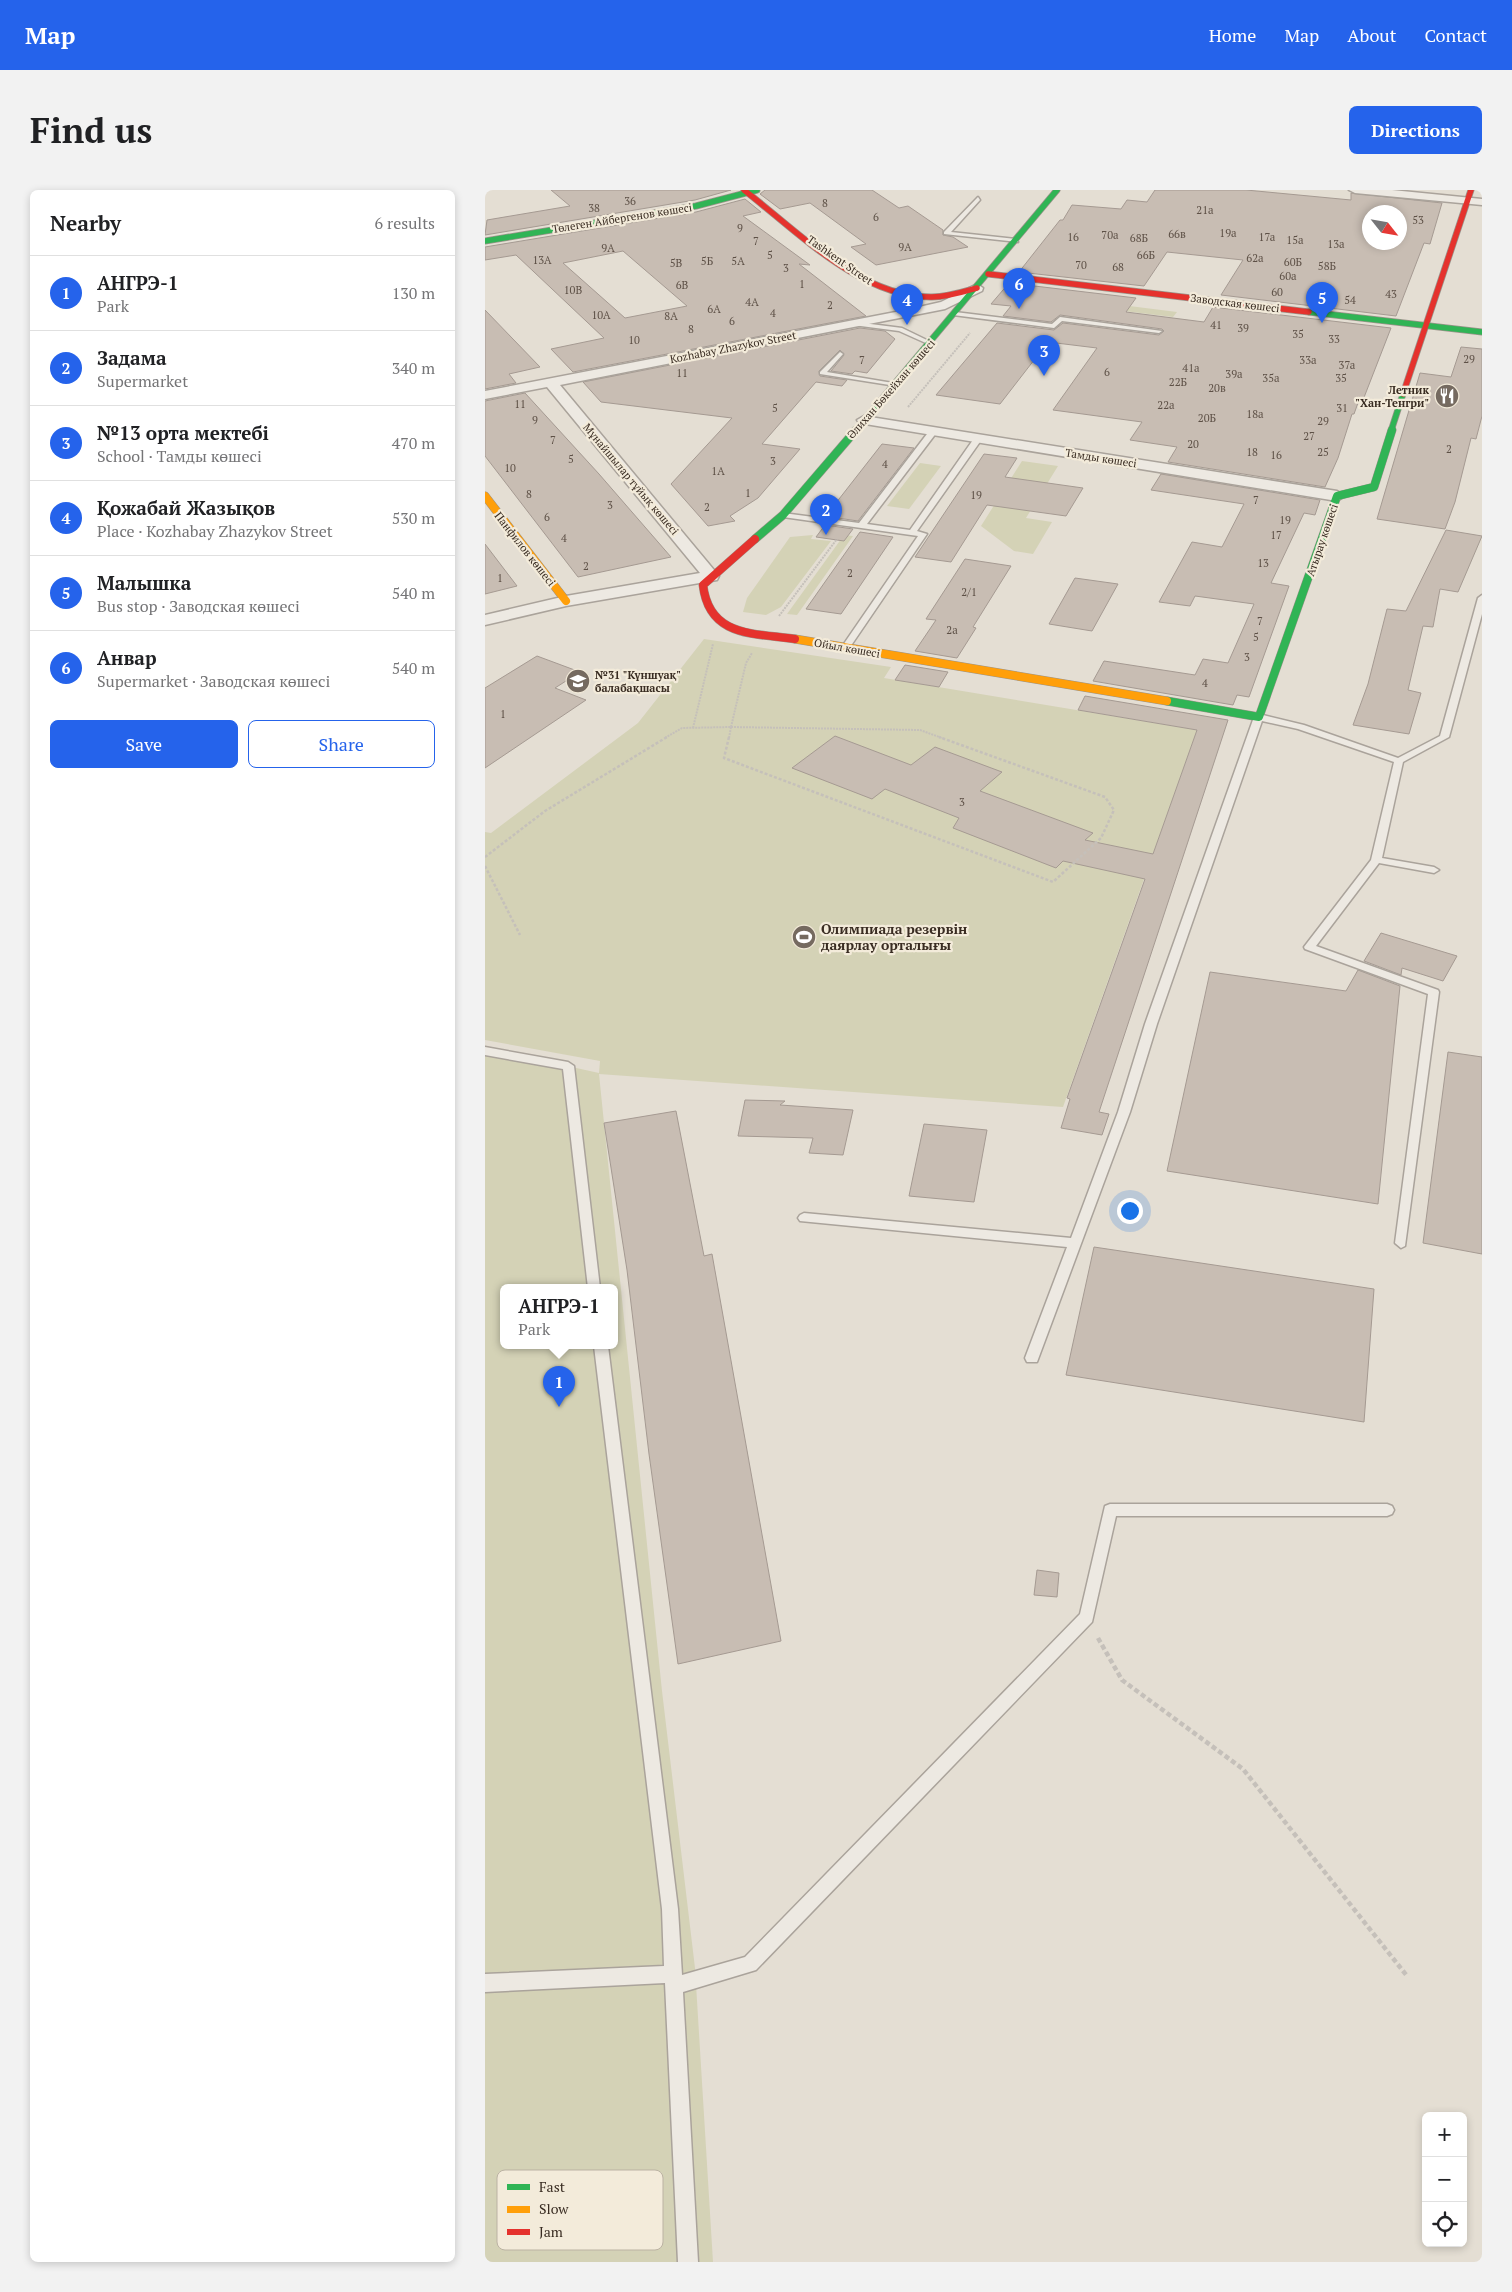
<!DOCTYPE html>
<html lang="en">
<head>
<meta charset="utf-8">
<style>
	:root { --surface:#fff; --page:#f2f2f2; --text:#202124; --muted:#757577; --line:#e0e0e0; --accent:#2563eb }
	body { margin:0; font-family:"PT Serif",serif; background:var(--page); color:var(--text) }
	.controls { position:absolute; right:15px; bottom:15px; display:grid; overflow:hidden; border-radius:8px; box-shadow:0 2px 8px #0003 }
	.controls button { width:45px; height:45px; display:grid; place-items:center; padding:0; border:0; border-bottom:1px solid var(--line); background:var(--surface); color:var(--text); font:25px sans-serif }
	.compass { position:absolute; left:877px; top:15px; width:45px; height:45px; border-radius:50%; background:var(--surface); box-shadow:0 2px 8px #0003; rotate:121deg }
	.you { position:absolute; left:644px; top:1020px; width:18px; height:18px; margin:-12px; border:4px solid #fff; border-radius:50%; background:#1a73e8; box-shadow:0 0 0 8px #1a73e833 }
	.badge { display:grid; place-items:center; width:32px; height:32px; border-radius:50%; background:var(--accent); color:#fff; font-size:16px; font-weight:700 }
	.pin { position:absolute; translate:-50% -41px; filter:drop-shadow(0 1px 2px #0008) }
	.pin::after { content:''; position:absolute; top:26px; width:18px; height:15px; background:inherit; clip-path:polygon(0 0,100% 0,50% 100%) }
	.popup { position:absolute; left:15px; top:1094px; width:118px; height:65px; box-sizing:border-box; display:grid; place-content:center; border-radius:8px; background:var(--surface); filter:drop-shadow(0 1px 4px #0005); font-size:16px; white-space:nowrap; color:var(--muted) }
	.popup b { font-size:19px; color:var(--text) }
	.popup::after { content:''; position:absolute; left:50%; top:100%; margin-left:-10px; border:10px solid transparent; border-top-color:var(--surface) }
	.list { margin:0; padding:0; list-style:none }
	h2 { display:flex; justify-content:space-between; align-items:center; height:65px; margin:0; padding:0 20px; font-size:21px }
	h2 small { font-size:16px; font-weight:400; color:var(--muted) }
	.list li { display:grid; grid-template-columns:32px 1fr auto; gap:15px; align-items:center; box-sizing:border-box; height:75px; padding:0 20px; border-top:1px solid var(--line) }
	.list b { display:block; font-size:19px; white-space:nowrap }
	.list p { margin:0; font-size:16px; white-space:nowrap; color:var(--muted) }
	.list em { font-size:16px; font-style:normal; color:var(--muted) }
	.actions { display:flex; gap:10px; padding:15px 20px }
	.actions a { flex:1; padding:11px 0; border:1px solid var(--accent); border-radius:8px; text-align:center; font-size:18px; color:var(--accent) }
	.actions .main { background:var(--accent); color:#fff }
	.icon { flex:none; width:28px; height:28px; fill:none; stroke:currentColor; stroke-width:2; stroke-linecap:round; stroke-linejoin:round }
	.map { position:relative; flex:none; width:997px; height:2072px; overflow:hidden; border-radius:8px }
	header { display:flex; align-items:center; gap:30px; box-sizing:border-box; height:70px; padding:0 25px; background:var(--accent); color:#fff }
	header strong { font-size:24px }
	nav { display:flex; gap:28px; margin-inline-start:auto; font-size:18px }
	.intro { display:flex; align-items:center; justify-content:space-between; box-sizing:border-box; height:120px; padding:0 30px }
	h1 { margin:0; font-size:35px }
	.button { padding:12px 22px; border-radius:8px; background:var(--accent); color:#fff; font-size:18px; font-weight:700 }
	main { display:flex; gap:30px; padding:0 30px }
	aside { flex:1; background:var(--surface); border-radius:8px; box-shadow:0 2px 8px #0003 }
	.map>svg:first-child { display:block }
</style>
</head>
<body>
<header>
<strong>Map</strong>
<nav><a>Home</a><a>Map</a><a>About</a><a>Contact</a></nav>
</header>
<div class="intro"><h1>Find us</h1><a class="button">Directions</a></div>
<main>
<aside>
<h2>Nearby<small>6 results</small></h2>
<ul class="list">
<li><span class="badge">1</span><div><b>АНГРЭ-1</b><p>Park</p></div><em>130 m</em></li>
<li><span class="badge">2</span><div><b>Задама</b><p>Supermarket</p></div><em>340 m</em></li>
<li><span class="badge">3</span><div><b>№13 орта мектебі</b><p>School · Тамды көшесі</p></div><em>470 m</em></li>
<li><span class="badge">4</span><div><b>Қожабай Жазықов</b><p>Place · Kozhabay Zhazykov Street</p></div><em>530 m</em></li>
<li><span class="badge">5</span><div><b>Малышка</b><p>Bus stop · Заводская көшесі</p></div><em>540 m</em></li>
<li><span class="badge">6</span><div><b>Анвар</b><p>Supermarket · Заводская көшесі</p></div><em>540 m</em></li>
</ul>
<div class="actions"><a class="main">Save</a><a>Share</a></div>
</aside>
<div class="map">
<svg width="997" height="2072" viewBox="0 0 997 2072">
	<rect width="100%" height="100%" fill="#e4ded3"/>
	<g fill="#d4d2b6" fill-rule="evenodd">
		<path d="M541,103L692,122L688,127L574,113Z"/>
		<path d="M537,271L573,276L541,328L567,332L548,364L529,361L496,336Z"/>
		<path d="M435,273L456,276L424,319L402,316Z"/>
		<path d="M328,345L326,349L346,351L296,417L281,425L258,422L262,408L305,347Z"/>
		<path d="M359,345L368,346L312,425L302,424Z"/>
		<path d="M219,449L406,477L399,488L712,540L578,917L114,884L177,1501L210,1778L228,2072H0V858L114,883L115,871L0,850V642L6,643L153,533ZM19,1098H129V1156H19Z"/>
	</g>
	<g fill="#c8bdb3" stroke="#a59a92" fill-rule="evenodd">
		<path d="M66,0H246L210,10L0,45L2,30L85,16Z"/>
		<path d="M280,0H387L414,18L423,16L458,40V45L468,47L483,57L391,75L366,57L381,54L325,13L295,19L275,4Z"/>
		<path d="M670,0H761L866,10V3L957,13L945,54L939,53L911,126L736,105L758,70L682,62L659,96L534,82L575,30H578L587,15L636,19L642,10L662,12ZM884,22H914V52H884Z"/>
		<path d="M260,9L276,22L258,26L325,75L314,74L381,126L88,182L66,159L119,148L31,65L0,70V57L211,22ZM138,61L202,116L140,128L78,73Z"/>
		<path d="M524,93L651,108L641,122L719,132L728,117L906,138L878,210H874L869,224H867L853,268L840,297L683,272L692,257L645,250L657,232L568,220L612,158L563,152L515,214L451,205L512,133L569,140L578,133L674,145L679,141L677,139L575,125L566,132L518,126L526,116L506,114Z"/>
		<path d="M0,120L55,177L24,184L31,193L0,199Z"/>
		<path d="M375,138L400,141L410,149L382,183L370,181L367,184L346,181L359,165L355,160L334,181L335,186L362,190L357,196L331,192L277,254L315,259L273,308L245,326L250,331L223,336L186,294L247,228L116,212L98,192Z"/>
		<path d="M976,157L997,159V226L991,249L986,248L970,312L960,339L892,329L935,183L966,187Z"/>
		<path d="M40,203L114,284L186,367L93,387L0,266V211Z"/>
		<path d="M397,254L429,258L373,331L346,327L352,319L347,318Z"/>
		<path d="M499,264L532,268L520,287L598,298L581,326L502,315L466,372L430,367Z"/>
		<path d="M676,284L835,310L830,325L819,323L786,393L804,396L764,507L752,505L748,515L608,491L619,471L710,485L718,469L743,473L769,414L710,406L705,416L674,412L707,352L737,357L759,314L666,300Z"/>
		<path d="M340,335L368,339L359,351L331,347Z"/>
		<path d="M961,340L997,346L973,402L955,399L948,437L938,436L923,500L936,503L924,544L868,535L883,494L902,419L921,421Z"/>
		<path d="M375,342L408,347L356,424L321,419Z"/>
		<path d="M0,354L32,396L0,404Z"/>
		<path d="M480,369L526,376L488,437L491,438L472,468L430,461L451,430L441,429Z"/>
		<path d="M590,388L633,394L607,441L564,434Z"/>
		<path d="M52,466L95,482L70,498L101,510L0,578V498Z"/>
		<path d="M420,475L463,482L454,497L410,490Z"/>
		<path d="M600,506L743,530L614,922L624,924L617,945L576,938L585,909L582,908L660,689L578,671L571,678L468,638L474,628L400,599L387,609L307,578L350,546L426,575L450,557L517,582L495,601L608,643L600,650L668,664L712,540L593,520Z"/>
		<path d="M896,743L972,766L958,791L917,778L916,785L879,771Z"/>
		<path d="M873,780L915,796L893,1014L682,981L725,782L861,801Z"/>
		<path d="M963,862L997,867V1064L938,1053Z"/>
		<path d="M260,910L300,911L295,915L368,920L358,965L324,963L328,948L253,946Z"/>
		<path d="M191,921L219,1066L227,1064L296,1451L193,1474L164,1264L142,1080L119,933Z"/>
		<path d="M439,934L502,940L489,1012L424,1006Z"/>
		<path d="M609,1057L889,1099L879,1232L581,1185Z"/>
		<path d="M552,1380L574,1383L572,1407L549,1405Z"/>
	</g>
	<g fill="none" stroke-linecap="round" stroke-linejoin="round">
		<g stroke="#aaa39b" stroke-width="3">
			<g id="lane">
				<path d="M493,7L495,10L466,42L531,49L533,52L459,44V42Z"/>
				<path d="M470,122L567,134L575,127L677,141L674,143L577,131L569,138L468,125L467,124Z"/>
				<path d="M370,132L417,138L448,153L443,154L414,141L368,135V133Z"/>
				<path d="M355,162L358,164L342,182L414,194L411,196L335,184V182Z"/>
				<path d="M445,240L452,242L382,334L425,340L490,247L497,249L432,341L442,344L363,460H357L356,458L433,346L298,327L294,325L298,323L374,333Z"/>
				<path d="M997,405V424L964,547L918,572L897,668L949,677L954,680L949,683L894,673L831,756L953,800L954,802L920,1056L916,1058L910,1053L943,804L820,759L819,757L886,670L909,572L813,539L777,531L672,834L645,922L552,1172H542L540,1168L582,1057L315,1031L313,1028L315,1025L319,1023L586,1048L633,922L660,834L769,527L774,524L819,535L913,568L955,546L993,408Z"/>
				<path d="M0,857L83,872L89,876L115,1098H103L78,879L0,865Z"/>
				<path d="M109,1156H123L193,1719L197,1785L260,1767L595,1424L620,1316L625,1314H902L907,1316L909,1320L907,1324L902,1326H631L607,1432L271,1780L198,1802L213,2072H193L180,1793L0,1802V1784L179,1776L177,1719Z"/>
			</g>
		</g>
		<g stroke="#aaa39b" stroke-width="3">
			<g id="street">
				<path d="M864,0H907L997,9V15L870,3Z"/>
				<path d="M492,94L498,98L497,101L460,119L75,195L234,386L232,390L226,391L81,416L0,435V425L81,406L215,383L62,197L0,209V201L421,120L456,112Z"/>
				<path d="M379,226L852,301L860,306L852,311L374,233L372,230Z"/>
			</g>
		</g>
		<g stroke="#9a938a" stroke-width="7">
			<g id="fast-far1">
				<path d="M0,51L211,16L272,0"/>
				<path d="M824,122L997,142"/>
				<path d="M370,241L572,0"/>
				<path d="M906,241L918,204"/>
			</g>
		</g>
		<g stroke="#9a938a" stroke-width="9">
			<g id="fast">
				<path d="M270,349L298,325L371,240"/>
				<path d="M682,511L774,527L852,306L889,297L907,240"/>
			</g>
		</g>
		<g stroke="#9a938a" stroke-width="9">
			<g id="slow">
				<path d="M0,306L81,411"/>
				<path d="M310,449L682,511"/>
			</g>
		</g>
		<g stroke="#9a938a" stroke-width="7">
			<g id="jam-far1">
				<path d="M259,0C312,41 376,108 447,107C463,107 478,102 492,98"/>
				<path d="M503,84L824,122"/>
				<path d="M918,204L986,0"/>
			</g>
		</g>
		<g stroke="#9a938a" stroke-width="9">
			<path id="jam" d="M270,349L218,395C224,447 268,443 310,449"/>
		</g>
		<g stroke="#c5c0ba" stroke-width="2" stroke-dasharray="2 1" stroke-linecap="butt">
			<path d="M423,217L485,143"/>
			<path d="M294,426L352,349"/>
			<path d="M246,537L435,540L457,548"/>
			<path d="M246,537L261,473L267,463"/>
			<path d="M208,538L228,454"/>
			<path d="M180,548L197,538L246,537"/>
			<path d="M244,548L246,537"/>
		</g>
		<g stroke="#c5c0ba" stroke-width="2.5" stroke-dasharray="3 2" stroke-linecap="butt">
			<path d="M244,547L239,568L568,692L616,648L629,620L620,607L454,547"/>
			<path d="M0,667L60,621L182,547"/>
			<path d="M0,676L35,745"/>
		</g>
		<path stroke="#c5c0ba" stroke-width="4.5" stroke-dasharray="5 3" stroke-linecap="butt" d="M613,1448L637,1490L758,1579L922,1786"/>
		<use href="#lane" fill="#ede9e2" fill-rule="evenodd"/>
		<use href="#street" fill="#ede9e2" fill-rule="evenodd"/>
		<use href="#fast-far1" stroke="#30b455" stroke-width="5.5"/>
		<use href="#fast" stroke="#30b455" stroke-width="8"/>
		<use href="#slow" stroke="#ff9f0a" stroke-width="8"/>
		<use href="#jam-far1" stroke="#e5322d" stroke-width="5.5"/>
		<use href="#jam" stroke="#e5322d" stroke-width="8"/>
	</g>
	<defs>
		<g id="restaurant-disc" transform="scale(1.25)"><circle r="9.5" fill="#756a60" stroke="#f3ebda"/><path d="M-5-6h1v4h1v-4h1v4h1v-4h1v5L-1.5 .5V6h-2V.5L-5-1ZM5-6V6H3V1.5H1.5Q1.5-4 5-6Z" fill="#fff"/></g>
		<g id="school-disc" transform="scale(1.25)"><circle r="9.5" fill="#756a60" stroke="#f3ebda"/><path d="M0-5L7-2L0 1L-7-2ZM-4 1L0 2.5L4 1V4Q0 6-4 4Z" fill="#fff"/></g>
		<g id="stadium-disc" transform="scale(1.25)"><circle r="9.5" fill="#756a60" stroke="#f3ebda"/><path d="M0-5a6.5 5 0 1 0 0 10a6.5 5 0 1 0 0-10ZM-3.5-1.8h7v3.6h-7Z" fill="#fff"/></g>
	</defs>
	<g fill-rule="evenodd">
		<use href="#restaurant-disc" x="962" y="206"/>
		<use href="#school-disc" x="93" y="491"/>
		<use href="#stadium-disc" x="319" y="747"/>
	</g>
	<g text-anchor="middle" stroke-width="4.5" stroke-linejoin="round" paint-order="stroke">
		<g font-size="11" fill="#5d5046">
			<text x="145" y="15">36</text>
			<text x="340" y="17">8</text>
			<text x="109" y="22">38</text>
			<text x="720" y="24">21а</text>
			<text x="391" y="31">6</text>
			<text x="933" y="34">53</text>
			<text x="255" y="42">9</text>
			<text x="743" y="47">19а</text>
			<text x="692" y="48">66в</text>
			<text x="625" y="49">70а</text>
			<text x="588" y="51">16</text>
			<text x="782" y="51">17а</text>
			<text x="654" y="52">68Б</text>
			<text x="810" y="54">15а</text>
			<text x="271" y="55">7</text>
			<text x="851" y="58">13а</text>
			<text x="420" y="61">9А</text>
			<text x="123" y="62">9А</text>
			<text x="285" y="69">5</text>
			<text x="661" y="69">66Б</text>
			<text x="770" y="72">62а</text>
			<text x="57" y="74">13А</text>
			<text x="222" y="75">5Б</text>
			<text x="253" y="75">5А</text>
			<text x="808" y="76">60Б</text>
			<text x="191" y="77">5В</text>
			<text x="596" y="79">70</text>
			<text x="842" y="80">58Б</text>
			<text x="633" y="81">68</text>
			<text x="301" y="82">3</text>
			<text x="803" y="90">60а</text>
			<text x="317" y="98">1</text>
			<text x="197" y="99">6В</text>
			<text x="88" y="104">10В</text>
			<text x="792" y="106">60</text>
			<text x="906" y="108">43</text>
			<text x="865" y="114">54</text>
			<text x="267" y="116">4А</text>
			<text x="345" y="119">2</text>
			<text x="229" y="123">6А</text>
			<text x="288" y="127">4</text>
			<text x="116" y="129">10А</text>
			<text x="186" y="130">8А</text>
			<text x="247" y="135">6</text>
			<text x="731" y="139">41</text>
			<text x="758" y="142">39</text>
			<text x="206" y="143">8</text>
			<text x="813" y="148">35</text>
			<text x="849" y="153">33</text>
			<text x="149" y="154">10</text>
			<text x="984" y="173">29</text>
			<text x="377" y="174">7</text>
			<text x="823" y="174">33а</text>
			<text x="862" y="179">37а</text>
			<text x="706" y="182">41а</text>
			<text x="622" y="186">6</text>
			<text x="197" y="187">11</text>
			<text x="749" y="188">39а</text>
			<text x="786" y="192">35а</text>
			<text x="856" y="192">35</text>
			<text x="693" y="196">22Б</text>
			<text x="732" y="202">20в</text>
			<text x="35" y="218">11</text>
			<text x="681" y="219">22а</text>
			<text x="290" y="222">5</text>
			<text x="857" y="222">31</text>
			<text x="770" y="228">18а</text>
			<text x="722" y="232">20Б</text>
			<text x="50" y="234">9</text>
			<text x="838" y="235">29</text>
			<text x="824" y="250">27</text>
			<text x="68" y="254">7</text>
			<text x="708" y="258">20</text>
			<text x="964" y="263">2</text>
			<text x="767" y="266">18</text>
			<text x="838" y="266">25</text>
			<text x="791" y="269">16</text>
			<text x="86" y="273">5</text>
			<text x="288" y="275">3</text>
			<text x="400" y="278">4</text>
			<text x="25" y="282">10</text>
			<text x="233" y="285">1А</text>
			<text x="263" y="307">1</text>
			<text x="44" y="308">8</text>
			<text x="491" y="309">19</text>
			<text x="771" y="314">7</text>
			<text x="125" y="319">3</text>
			<text x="222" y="321">2</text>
			<text x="62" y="331">6</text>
			<text x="800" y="334">19</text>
			<text x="791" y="349">17</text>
			<text x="79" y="352">4</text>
			<text x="778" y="377">13</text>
			<text x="101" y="380">2</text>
			<text x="365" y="387">2</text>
			<text x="15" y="392">1</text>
			<text x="484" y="406">2/1</text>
			<text x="775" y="435">7</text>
			<text x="467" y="444">2а</text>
			<text x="771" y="451">5</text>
			<text x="762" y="471">3</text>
			<text x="720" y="497">4</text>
			<text x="18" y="528">1</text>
			<text x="477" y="616">3</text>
		</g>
		<g font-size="11" fill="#392c22" stroke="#f3ebda">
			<text transform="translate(137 28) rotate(-9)" y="4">Төлеген Айбергенов көшесі</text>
			<text transform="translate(355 70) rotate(35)" y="4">Tashkent Street</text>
			<text transform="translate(750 113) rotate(7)" y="4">Заводская көшесі</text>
			<text transform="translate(248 157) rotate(-11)" y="4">Kozhabay Zhazykov Street</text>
			<text transform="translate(406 199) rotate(-49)" y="4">Әлихан Бөкейхан көшесі</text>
			<text transform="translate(616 268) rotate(9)" y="4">Тамды көшесі</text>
			<text transform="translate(146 289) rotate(50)" y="4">Мұнайшылар тұйық көшесі</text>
			<text transform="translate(837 350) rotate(-71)" y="4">Атырау көшесі</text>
			<text transform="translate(40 359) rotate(52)" y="4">Панфилов көшесі</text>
			<text transform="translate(362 458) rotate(10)" y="4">Ойыл көшесі</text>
		</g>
		<g font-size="11" font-weight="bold" fill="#392c22" stroke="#f3ebda" text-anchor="end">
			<text x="944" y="204">Летник<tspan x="944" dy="13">"Хан-Тенгри"</tspan></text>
			<text x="110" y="489" text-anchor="start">№31 "Күншуақ"<tspan x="110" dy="13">балабақшасы</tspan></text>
		</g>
		<g font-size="14" font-weight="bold" fill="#392c22" stroke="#f3ebda" text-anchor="start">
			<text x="336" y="744">Олимпиада резервін<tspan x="336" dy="16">даярлау орталығы</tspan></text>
		</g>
	</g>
	<rect x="12" y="1980" width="166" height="80" rx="8" fill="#f3ebda" stroke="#bbb2a3" stroke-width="1"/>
	<rect x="22" y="1994" width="23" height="6" fill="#30b455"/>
	<rect x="22" y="2016" width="23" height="7" fill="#ff9f0a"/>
	<rect x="22" y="2039" width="23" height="6" fill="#e5322d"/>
	<g font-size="14" fill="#392c22">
		<text x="54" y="2002">Fast</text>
		<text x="54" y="2024">Slow</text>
		<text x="54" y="2047">Jam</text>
	</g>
</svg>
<div class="controls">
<button>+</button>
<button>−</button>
<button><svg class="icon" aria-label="locate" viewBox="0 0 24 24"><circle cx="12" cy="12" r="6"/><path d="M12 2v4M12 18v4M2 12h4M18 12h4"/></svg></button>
</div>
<svg class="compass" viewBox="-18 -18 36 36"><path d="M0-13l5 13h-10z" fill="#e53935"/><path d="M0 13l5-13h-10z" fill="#757577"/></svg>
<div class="you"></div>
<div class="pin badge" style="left:74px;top:1217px">1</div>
<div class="popup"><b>АНГРЭ-1</b>Park</div>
<div class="pin badge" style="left:341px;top:345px">2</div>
<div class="pin badge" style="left:559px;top:186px">3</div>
<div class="pin badge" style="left:422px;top:135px">4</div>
<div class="pin badge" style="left:837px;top:133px">5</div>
<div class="pin badge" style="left:534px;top:119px">6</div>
</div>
</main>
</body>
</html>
